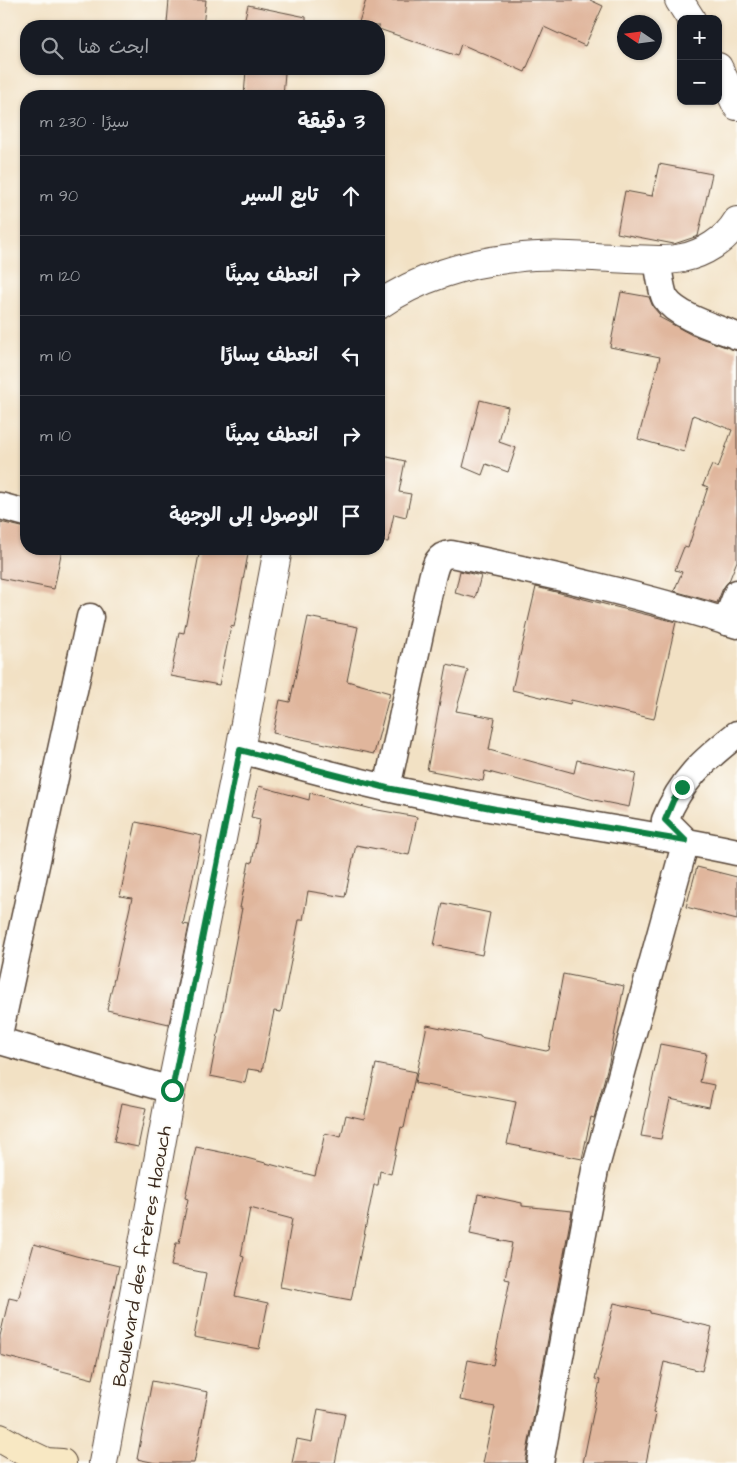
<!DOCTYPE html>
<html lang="ar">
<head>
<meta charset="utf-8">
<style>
	:root { --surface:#171b24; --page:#242831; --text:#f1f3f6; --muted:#9ea1a6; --line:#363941 }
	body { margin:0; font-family:"Architects Daughter","Playpen Sans Arabic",sans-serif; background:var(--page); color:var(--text); direction:rtl }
	.controls { position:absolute; right:15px; top:15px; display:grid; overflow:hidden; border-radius:10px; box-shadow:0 1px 4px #0004 }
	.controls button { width:45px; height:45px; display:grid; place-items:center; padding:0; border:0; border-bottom:1px solid var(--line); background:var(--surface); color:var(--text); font:25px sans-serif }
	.compass { position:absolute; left:617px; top:15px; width:45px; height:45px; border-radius:50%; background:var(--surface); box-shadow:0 1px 4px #0004; rotate:283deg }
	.stop { position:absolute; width:15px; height:15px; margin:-11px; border:4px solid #0b8043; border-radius:50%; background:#fff }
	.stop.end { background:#0b8043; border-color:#fff; box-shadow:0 1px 5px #0008 }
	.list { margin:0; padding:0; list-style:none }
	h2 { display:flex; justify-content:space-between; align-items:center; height:65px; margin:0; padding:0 20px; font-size:21px }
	h2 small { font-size:16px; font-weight:400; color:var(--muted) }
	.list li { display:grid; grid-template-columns:32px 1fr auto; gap:15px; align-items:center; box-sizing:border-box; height:80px; padding:0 20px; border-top:1px solid var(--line) }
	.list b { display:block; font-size:19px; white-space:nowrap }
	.list em { font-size:16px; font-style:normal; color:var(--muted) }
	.icon { flex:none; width:28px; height:28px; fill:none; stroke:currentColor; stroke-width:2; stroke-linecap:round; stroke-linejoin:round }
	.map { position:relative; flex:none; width:737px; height:1463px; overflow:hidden; direction:ltr }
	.search { position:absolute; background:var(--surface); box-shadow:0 1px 4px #0004; left:20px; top:20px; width:365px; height:55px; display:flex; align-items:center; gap:12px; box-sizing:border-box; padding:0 18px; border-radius:20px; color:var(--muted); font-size:19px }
	.panel { position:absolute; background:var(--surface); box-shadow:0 1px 4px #0004; left:20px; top:90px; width:365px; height:465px; border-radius:20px; direction:rtl }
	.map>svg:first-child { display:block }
</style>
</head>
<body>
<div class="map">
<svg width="737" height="1463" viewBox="0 0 737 1463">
	<rect width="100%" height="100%" fill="#fdfcf7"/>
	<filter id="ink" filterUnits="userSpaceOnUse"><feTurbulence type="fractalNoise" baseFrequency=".02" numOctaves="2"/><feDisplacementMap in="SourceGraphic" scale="10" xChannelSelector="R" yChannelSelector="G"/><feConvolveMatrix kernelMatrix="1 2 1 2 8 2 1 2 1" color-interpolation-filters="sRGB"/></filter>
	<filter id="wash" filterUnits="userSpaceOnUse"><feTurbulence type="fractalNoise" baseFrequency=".0096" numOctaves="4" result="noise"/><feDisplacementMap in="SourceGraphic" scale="20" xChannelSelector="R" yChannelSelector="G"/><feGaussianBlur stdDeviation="1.12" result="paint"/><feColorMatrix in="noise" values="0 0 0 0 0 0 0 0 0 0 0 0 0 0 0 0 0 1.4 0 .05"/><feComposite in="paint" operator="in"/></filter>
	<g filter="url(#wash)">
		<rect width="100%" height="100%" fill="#f2e1c4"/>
		<g id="blocks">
			<g fill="#e0b69c">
				<path d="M169,0H206L203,26L167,23Z"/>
				<path d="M366,0H590L603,6L585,46L544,27L525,72L461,44L457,56L379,29V26H370L359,22Z"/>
				<path d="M248,5L306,17V26H243Z"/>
				<path d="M246,70L285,73L283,96H244Z"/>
				<path d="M659,164L712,174L698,236L674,244L617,233L625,191L652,196Z"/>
				<path d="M621,292L649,297L653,307L660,315L659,317L692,335L737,351V561L729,581L723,588L717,603L674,591L682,572L675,570L684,547L688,548L708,487L703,485L712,465L718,468L732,430L693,415L684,452L638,439L660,357L610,347Z"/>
				<path d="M480,400L508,407L499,442L516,448L508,472L486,464L482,475L463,467Z"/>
				<path d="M379,455L405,461L399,492L411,494L406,517L394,514L388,542L379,541Z"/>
				<path d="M0,522L26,528V549H62L54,589L0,578Z"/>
				<path d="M200,549H249L234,627L231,626L219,685L171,676L179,632L184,633Z"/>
				<path d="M460,571L481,576L475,598L455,593Z"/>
				<path d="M536,587L676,622L654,719L571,700L570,704L512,690Z"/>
				<path d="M308,617L358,627L347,681L390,693L374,754L273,733L280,700L290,702Z"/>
				<path d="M447,665L468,670L456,711L495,718L489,750L574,773L577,760L636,773L629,807L594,800L485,771L483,781L427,770Z"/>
				<path d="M259,786L309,800L310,793L372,809L417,817L409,855L356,845L345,897L308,891L303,920H299L281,1012L274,1011L262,1071L248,1069L245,1083L210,1076L242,908H240L249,862L252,863L260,819L251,817Z"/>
				<path d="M136,822L202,836L183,924L189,925L169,1024L107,1010L132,898L120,896Z"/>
				<path d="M697,867L737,877V920L686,907Z"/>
				<path d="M443,903L490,913L482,955L434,945Z"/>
				<path d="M563,974L624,986L609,1062L594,1118L591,1117L582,1159L507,1144L516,1102L415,1083L427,1025L480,1036V1037L546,1051L549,1050Z"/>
				<path d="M660,1044L706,1053L700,1082L714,1085L709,1107L670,1099L661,1139L641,1136Z"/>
				<path d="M376,1064L416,1072L404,1128L401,1127L391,1174L380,1171L378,1185H374L351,1300L280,1287L292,1219L250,1208L241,1256L244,1257L235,1296L268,1303L259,1349L194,1337L206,1273L171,1266L176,1243H179L188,1199L185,1198L196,1147L235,1155L315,1176L325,1133L341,1137L346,1115L364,1119Z"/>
				<path d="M122,1103L146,1108L138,1147L114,1142Z"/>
				<path d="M478,1194L522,1203V1206L572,1211L525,1463H483L495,1407L460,1400L468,1360L493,1365L510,1280L505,1279L512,1243L470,1234Z"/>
				<path d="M34,1244L76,1256L119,1266L93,1379L0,1355V1336L9,1298L18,1300Z"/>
				<path d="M614,1303L650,1311V1313L712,1327L702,1371L664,1362L653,1413L656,1414L646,1463H583L600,1380L595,1379Z"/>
				<path d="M152,1381L208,1392L194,1463H156L137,1459Z"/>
				<path d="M318,1409L345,1414L335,1463H292L297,1439L312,1442Z"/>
			</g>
		</g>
	</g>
	<g filter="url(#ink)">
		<use href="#blocks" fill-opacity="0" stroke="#564537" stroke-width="1"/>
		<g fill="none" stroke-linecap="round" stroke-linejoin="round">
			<g stroke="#564537" stroke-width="29">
				<g id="minor">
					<path d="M657,260C659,270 661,290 665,298C677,317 717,328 737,336"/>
					<path d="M0,506L26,513"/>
					<path d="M726,622L737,593"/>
					<path d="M240,750C289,763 337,777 387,788C502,814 621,827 737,852"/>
					<path d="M387,788L432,578C435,566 437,555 451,554C547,574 644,595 737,625"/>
					<path d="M686,841L665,820C681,780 703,761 737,734"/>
					<path d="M0,1030L90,617"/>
					<path d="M0,1041L171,1090"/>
					<path d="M540,1463L595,1170L686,841"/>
				</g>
			</g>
			<g stroke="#564537" stroke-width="30">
				<g id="tertiary">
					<path d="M679,0L691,19"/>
					<path d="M718,67L737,106"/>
					<path d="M379,305C418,278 467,263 514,258C552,253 591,257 629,259C646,259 665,262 682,258C703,254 726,240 737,221"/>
					<path d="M103,1463L171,1090L240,750L278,549"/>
				</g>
			</g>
			<g stroke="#564537" stroke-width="30">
				<path id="secondary" d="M0,1438L23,1451L46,1462L62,1463"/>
			</g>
			<use href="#minor" stroke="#fff" stroke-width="26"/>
			<use href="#tertiary" stroke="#fff" stroke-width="28"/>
			<use href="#secondary" stroke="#f8e8c3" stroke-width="28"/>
		</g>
	</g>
	<g fill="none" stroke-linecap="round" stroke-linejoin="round" filter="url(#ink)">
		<path stroke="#0b8043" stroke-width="6" d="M172,1090L240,750L387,788L496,809L686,841L665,820L673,801L682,787"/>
	</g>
	<g text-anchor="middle" stroke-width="4" stroke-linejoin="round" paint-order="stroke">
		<g font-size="19" fill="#3b2a1e" stroke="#fdfcf7">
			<text transform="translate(141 1256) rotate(-80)" y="7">Boulevard des frères Haouch</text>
		</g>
	</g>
</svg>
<div class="controls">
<button>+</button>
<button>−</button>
</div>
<svg class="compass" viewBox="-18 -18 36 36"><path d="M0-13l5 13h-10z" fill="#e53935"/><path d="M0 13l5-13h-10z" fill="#9ea1a6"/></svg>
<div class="stop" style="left:172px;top:1090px"></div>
<div class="stop end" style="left:682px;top:787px"></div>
<div class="search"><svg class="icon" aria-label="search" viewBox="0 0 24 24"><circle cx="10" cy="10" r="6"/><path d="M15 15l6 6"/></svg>ابحث هنا</div>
<section class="panel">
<h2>3 دقيقة<small>سيرًا · 230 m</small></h2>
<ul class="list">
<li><svg class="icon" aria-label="ahead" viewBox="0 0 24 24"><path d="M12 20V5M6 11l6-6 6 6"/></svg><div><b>تابع السير</b></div><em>90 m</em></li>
<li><svg class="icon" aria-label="right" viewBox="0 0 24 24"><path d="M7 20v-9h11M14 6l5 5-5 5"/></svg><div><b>انعطف يمينًا</b></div><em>120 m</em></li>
<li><svg class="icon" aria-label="left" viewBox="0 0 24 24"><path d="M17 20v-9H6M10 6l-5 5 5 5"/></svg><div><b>انعطف يسارًا</b></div><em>10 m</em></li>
<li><svg class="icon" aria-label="right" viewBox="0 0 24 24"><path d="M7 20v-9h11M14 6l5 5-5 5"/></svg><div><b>انعطف يمينًا</b></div><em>10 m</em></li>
<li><svg class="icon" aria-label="arrive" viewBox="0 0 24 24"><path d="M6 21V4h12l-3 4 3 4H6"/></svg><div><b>الوصول إلى الوجهة</b></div></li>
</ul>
</section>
</div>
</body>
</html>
